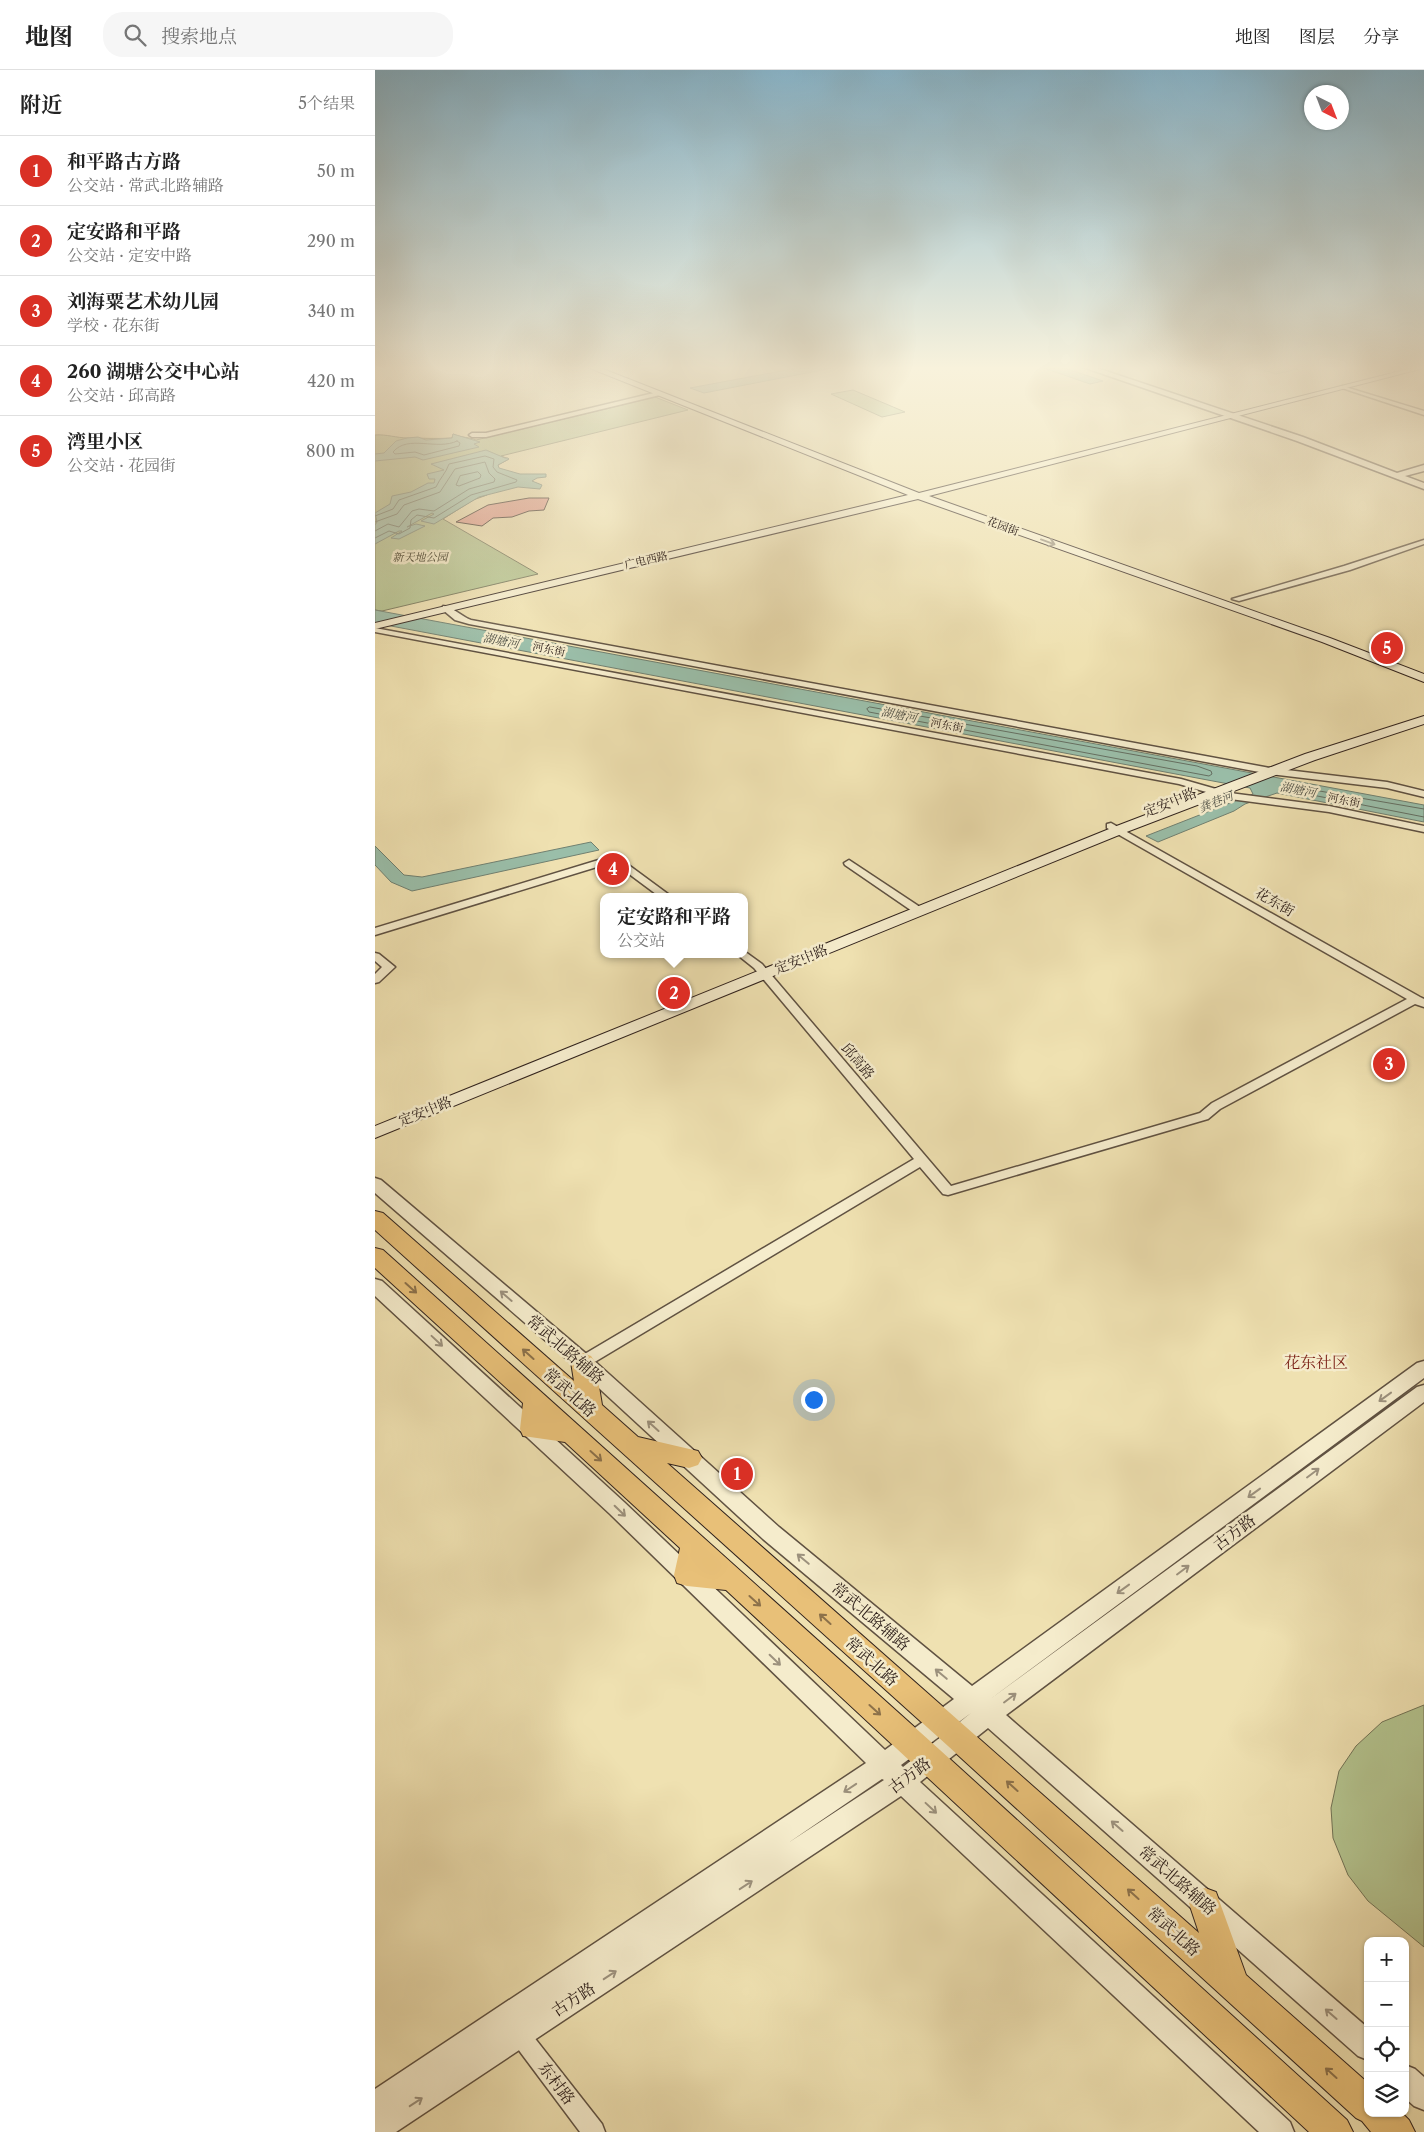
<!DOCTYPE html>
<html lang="zh">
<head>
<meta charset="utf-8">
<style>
	:root { --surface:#fff; --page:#f6f6f6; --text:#222; --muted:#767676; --line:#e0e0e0; --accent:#d93025 }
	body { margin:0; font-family:"Libre Caslon Text","Noto Serif SC",serif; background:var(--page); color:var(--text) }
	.controls { position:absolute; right:15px; bottom:15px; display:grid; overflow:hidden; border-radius:10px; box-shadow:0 1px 4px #0004 }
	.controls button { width:45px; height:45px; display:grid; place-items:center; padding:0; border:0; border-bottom:1px solid var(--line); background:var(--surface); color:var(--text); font:25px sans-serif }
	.compass { position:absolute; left:929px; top:15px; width:45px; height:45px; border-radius:50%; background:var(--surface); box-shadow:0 1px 4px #0004; rotate:138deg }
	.you { position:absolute; left:438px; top:1329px; width:18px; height:18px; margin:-12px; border:4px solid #fff; border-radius:50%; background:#1a73e8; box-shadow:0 0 0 8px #1a73e833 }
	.badge { display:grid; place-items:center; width:32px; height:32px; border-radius:50%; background:var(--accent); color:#fff; font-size:16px; font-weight:700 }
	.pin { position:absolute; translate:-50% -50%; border:2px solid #fff; box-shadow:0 1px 5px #0006 }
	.popup { position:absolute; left:225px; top:823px; width:148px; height:65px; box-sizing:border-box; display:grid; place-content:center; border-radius:10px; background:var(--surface); filter:drop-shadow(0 1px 4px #0005); font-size:16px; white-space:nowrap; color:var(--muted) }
	.popup b { font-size:19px; color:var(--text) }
	.popup::after { content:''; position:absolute; left:50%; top:100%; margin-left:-10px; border:10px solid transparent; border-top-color:var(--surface) }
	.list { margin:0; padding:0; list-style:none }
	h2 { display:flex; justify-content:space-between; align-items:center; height:65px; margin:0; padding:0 20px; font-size:21px }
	h2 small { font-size:16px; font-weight:400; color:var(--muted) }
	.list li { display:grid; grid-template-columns:32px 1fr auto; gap:15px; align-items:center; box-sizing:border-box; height:70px; padding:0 20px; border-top:1px solid var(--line) }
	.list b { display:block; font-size:19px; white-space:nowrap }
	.list p { margin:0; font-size:16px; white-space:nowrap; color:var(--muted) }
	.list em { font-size:16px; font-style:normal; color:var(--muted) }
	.icon { flex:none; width:28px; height:28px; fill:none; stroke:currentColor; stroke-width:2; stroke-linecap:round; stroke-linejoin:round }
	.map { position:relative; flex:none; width:1049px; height:2062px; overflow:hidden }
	header { display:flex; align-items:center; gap:30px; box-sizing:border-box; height:70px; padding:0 25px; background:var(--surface); border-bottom:1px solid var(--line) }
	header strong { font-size:24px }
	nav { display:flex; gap:28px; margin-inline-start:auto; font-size:18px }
	.search { width:350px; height:45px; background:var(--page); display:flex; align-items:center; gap:12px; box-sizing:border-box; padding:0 18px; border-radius:20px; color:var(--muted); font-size:19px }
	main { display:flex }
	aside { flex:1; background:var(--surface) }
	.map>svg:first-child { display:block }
</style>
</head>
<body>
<header>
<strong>地图</strong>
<div class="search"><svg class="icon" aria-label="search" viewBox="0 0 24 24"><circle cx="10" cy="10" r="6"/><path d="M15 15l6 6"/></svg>搜索地点</div>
<nav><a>地图</a><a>图层</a><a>分享</a></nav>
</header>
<main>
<aside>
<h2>附近<small>5个结果</small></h2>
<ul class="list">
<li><span class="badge">1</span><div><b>和平路古方路</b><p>公交站 · 常武北路辅路</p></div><em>50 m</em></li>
<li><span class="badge">2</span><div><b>定安路和平路</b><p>公交站 · 定安中路</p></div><em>290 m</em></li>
<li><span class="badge">3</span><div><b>刘海粟艺术幼儿园</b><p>学校 · 花东街</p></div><em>340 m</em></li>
<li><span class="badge">4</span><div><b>260 湖塘公交中心站</b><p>公交站 · 邱高路</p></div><em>420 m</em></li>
<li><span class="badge">5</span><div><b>湾里小区</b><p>公交站 · 花园街</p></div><em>800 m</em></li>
</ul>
</aside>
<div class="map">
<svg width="1049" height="2062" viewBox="0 0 1049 2062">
	<rect width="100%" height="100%" fill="#efe1b1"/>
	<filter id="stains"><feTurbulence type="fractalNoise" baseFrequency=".004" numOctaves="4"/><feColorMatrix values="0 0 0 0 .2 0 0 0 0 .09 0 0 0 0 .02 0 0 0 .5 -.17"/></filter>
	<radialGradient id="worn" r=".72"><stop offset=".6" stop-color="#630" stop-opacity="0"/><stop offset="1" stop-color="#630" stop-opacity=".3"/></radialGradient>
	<g fill="#b4c48f" stroke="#727356">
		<path d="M872,295H910L923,299L901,304Z"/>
		<path d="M478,320L530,342L507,347L456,324Z"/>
		<path d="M280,327L313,340L126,386L134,389L123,395L112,425L98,430L68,449L163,504L7,541L0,540V365C11,364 22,368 33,368C48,368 62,369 77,368L78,364C86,368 95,367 101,370Z"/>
		<path d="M1049,1635V1877L993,1831L973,1805L958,1768L956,1738L964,1701L981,1676L1007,1652Z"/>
	</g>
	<g fill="#9abea9" stroke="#708071">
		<path d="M439,295H473L329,323L315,318Z"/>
		<path d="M660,295H681L728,311L715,314Z"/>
		<path d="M78,364L105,372L99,374L104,377L48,390L40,387L0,391V384L9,383L21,371L32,368L43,367L51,370L77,368Z"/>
		<path d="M111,380L130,388H133L134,389L123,395L124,398L145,404H171V407L162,408L157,411L167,415L165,419L143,417L104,427L59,454L46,451L59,444L57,443L32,457L41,454L50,456L24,469L16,468L27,461H24L0,474V455L2,452L0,443L15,434L17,426L36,422L53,413H59L60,409H54L52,404L69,400L56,394Z"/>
		<path d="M0,540L1049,735V752L902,723L870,734L859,741L783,772L771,766L878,724L875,718L0,553Z"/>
		<path d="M216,772L224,780L37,821L16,812L0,795V776L29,805L47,807Z"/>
	</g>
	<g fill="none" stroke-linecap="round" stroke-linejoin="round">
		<g stroke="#657063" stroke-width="1">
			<path d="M82,371L85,373L84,376L49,385L40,382L20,384L18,382C33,364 62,381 82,371Z"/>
			<path d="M103,402L106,405L105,408L84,416L81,415L85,406Z"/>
			<path d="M0,446L18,439L24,430L61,417C65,408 71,403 74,394L110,386L119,389L118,397L122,402L142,410L141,412L96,425L59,448L42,445L36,450L35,458L24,464L14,461L0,468"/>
			<path d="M0,452L22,444L29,435L65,422L80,399L110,392L114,403L120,409L119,412L94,419L59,441L44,439L37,441L24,457L13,454L0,461"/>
			<path d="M495,637L822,696L836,701L837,704L834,706L494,642L492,639Z"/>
			<path d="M1049,739L927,718L925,720L927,723L1049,747"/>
		</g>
	</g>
	<path fill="#e69c8d" stroke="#30221d" d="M154,428H174L169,440L154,441L137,447L118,448L107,456L81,452L113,435Z"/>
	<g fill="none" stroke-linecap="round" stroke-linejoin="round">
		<g stroke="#605242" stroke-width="3">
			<g id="minor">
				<path d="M967,316L1049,341V345L967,318Z"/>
				<path d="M283,322L285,325L111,367H97L94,365L97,363H111Z"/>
				<path d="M1049,470V474L975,500L864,531L857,529L969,496Z"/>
				<path d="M68,536C77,536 87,547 96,550L895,698L1012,712L1049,721V727L1012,718L895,704L94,554L80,550L68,540Z"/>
				<path d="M0,558L806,709L855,723L954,736L1049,756V762L954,742L855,729L804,714L0,562Z"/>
				<path d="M736,753L1045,927L1049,929V937L1040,934L845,1039L833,1049L573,1125L568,1124L545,1097L213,1296L208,1297L203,1296L201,1292L203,1288L539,1089L379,898L364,886L363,884H369V881L387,894L576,1116L825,1043L837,1033L1032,929L732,758V754Z"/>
				<path d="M240,785L297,827H285L238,792L0,865V858Z"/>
				<path d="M474,790L548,839L549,841L548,843H540L470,795L469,793Z"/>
				<path d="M0,883L4,884L20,897L4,912L0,913V904L7,897L0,891Z"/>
				<path d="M144,1953L151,1957L227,2054L230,2062H205L137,1971L133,1964L137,1957Z"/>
			</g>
		</g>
		<g stroke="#605242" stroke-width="3">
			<g id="tertiary">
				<path d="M702,295H713L928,367L1022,403L1049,395V401L1030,406L1049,413V419L922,371Z"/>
				<path d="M0,1108L6,1110L215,1287L404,1457L597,1616L1042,1293L1049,1291V1308L614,1630L1042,1317L1049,1315V1332L631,1645L993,1958V1990L983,1986L613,1658L545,1712L915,2052L919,2062H884L526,1726L21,2062H0V2019L491,1693L235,1444L0,1226V1209L7,1211L249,1432L510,1680L579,1629L388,1469L201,1297L0,1123ZM596,1643L528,1697L526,1695ZM507,1709L509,1710L413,1773Z"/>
				<path d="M1030,1995L1040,1999L1049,2007V2040L1039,2036L1030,2028Z"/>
			</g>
		</g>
		<g stroke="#30221d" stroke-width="2">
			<g id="secondary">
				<path d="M207,295H218L544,423L1049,295V298L554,426L955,568L1049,604V612L947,572L543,429L0,559V553L533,425Z"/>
				<path d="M1049,646V654L940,690L749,763L0,1068V1056L739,757L930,684Z"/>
			</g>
		</g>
		<g stroke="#30221d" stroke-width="2">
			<g id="primary">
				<path d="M0,1141L8,1143L199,1311L196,1292L200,1286L208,1283L216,1286L220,1292L227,1335L263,1367L323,1381L327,1388L323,1395L314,1398L292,1393L824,1863L814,1833L819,1822L830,1818L841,1822L871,1905L993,2013V2043H1027L1034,2050L1040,2062H996L987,2051L981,2048L573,1676L0,1160Z"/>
				<path d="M0,1178L8,1180L565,1680L972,2050L978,2062H934L351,1520L312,1516L302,1513L299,1505L305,1478L190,1372L148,1366L145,1359L148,1333L0,1198Z"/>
			</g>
		</g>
		<use href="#minor" fill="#f5eccc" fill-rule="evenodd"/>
		<use href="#tertiary" fill="#f5eccc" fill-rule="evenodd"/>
		<use href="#secondary" fill="#f5eccc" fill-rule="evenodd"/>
		<use href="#primary" fill="#e8c078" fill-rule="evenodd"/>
	</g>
	<defs><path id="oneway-shaft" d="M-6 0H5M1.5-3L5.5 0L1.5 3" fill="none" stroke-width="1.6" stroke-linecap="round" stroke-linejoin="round" transform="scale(1.25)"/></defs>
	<g stroke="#9c917d">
		<use href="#oneway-shaft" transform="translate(673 472) rotate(20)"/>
		<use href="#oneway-shaft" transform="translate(131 1226) rotate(-139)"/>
		<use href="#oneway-shaft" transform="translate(62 1271) rotate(43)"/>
		<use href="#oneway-shaft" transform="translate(1010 1327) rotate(144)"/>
		<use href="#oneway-shaft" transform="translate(278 1356) rotate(-138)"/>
		<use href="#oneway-shaft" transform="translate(938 1403) rotate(-37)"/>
		<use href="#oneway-shaft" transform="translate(879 1423) rotate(144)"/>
		<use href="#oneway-shaft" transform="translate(245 1441) rotate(44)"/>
		<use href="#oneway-shaft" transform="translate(428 1489) rotate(-140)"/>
		<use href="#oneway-shaft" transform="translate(808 1500) rotate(-37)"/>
		<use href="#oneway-shaft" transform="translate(748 1519) rotate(144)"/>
		<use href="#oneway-shaft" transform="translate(400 1590) rotate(44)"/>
		<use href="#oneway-shaft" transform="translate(566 1604) rotate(-140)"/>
		<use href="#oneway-shaft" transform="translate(635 1628) rotate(-37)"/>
		<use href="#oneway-shaft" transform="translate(475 1718) rotate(146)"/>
		<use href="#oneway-shaft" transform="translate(556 1738) rotate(43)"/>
		<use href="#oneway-shaft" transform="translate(742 1756) rotate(-139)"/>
		<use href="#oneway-shaft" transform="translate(371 1815) rotate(-33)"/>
		<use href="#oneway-shaft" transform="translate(235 1905) rotate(-33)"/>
		<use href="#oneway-shaft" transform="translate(956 1944) rotate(-139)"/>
		<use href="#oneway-shaft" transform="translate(41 2032) rotate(-33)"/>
	</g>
	<g stroke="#8c714a">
		<use href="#oneway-shaft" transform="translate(36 1218) rotate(42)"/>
		<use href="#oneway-shaft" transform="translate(153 1284) rotate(-138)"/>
		<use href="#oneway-shaft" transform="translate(221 1386) rotate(42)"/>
		<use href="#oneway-shaft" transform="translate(380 1531) rotate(42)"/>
		<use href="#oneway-shaft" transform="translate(450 1549) rotate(-138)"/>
		<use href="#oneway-shaft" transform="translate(500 1640) rotate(42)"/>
		<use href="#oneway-shaft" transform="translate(637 1716) rotate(-138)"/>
		<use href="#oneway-shaft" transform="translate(758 1824) rotate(-138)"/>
		<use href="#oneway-shaft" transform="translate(956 2003) rotate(-138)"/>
	</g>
	<linearGradient id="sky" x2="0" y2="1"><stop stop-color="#89b8cf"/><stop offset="0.51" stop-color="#f8f2dc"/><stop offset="1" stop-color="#f8f2dc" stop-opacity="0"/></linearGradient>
	<rect width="1049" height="584" fill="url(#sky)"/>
	<g text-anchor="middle" stroke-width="5" stroke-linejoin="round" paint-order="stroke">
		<g font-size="11" fill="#30221d" stroke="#f5eccc">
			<text transform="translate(628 456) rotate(20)" y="4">花园街</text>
			<text transform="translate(271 490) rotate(-13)" y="4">广电西路</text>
			<text transform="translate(174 579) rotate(11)" y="4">河东街</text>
			<text transform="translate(572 655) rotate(11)" y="4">河东街</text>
			<text transform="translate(969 730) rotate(11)" y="4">河东街</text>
		</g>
		<g font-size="11" font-style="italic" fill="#58533f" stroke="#f5eccc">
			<text x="45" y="491">新天地公园</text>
		</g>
		<g font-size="12" font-style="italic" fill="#505147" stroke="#f5eccc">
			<text transform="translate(126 571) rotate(11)" y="4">湖塘河</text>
			<text transform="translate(524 645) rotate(11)" y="4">湖塘河</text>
			<text transform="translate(923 720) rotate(11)" y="4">湖塘河</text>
			<text transform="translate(841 732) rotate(-22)" y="4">龚巷河</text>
		</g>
		<g font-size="14" fill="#30221d" stroke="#f5eccc">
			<text transform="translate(795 732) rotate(-22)" y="5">定安中路</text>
			<text transform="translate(900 832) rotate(30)" y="5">花东街</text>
			<text transform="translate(426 889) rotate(-22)" y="5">定安中路</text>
			<text transform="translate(483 991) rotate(50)" y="5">邱高路</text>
			<text transform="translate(50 1041) rotate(-22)" y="5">定安中路</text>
		</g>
		<g font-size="16" fill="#30221d" stroke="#f5eccc">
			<text transform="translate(191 1279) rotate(41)" y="6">常武北路辅路</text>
			<text transform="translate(195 1322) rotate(42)" y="6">常武北路</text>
			<text transform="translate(859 1462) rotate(-37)" y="6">古方路</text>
			<text transform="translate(496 1546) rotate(40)" y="6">常武北路辅路</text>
			<text transform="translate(497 1591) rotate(42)" y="6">常武北路</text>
			<text transform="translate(534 1705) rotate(-37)" y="6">古方路</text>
			<text transform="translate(803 1810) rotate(41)" y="6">常武北路辅路</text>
			<text transform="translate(799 1861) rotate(42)" y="6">常武北路</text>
			<text transform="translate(198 1929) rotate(-33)" y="6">古方路</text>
			<text transform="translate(182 2013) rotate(53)" y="6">东村路</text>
		</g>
		<g font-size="16" fill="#7a1f14" stroke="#f5eccc">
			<text x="941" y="1298">花东社区</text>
		</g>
	</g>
	<rect width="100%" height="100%" filter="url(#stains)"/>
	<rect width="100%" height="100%" fill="url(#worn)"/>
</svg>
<div class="controls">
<button>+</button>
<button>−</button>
<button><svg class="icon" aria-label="locate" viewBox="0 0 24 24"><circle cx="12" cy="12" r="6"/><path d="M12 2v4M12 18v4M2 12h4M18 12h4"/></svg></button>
<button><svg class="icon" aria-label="layers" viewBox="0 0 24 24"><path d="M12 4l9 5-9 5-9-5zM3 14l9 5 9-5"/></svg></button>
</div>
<svg class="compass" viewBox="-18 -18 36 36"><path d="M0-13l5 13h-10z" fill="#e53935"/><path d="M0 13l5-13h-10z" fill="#767676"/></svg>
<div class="you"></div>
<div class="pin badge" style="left:362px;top:1404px">1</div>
<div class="pin badge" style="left:299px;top:923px">2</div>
<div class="popup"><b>定安路和平路</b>公交站</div>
<div class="pin badge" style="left:1014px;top:994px">3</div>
<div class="pin badge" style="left:238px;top:799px">4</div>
<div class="pin badge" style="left:1012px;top:578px">5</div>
</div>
</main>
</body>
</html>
